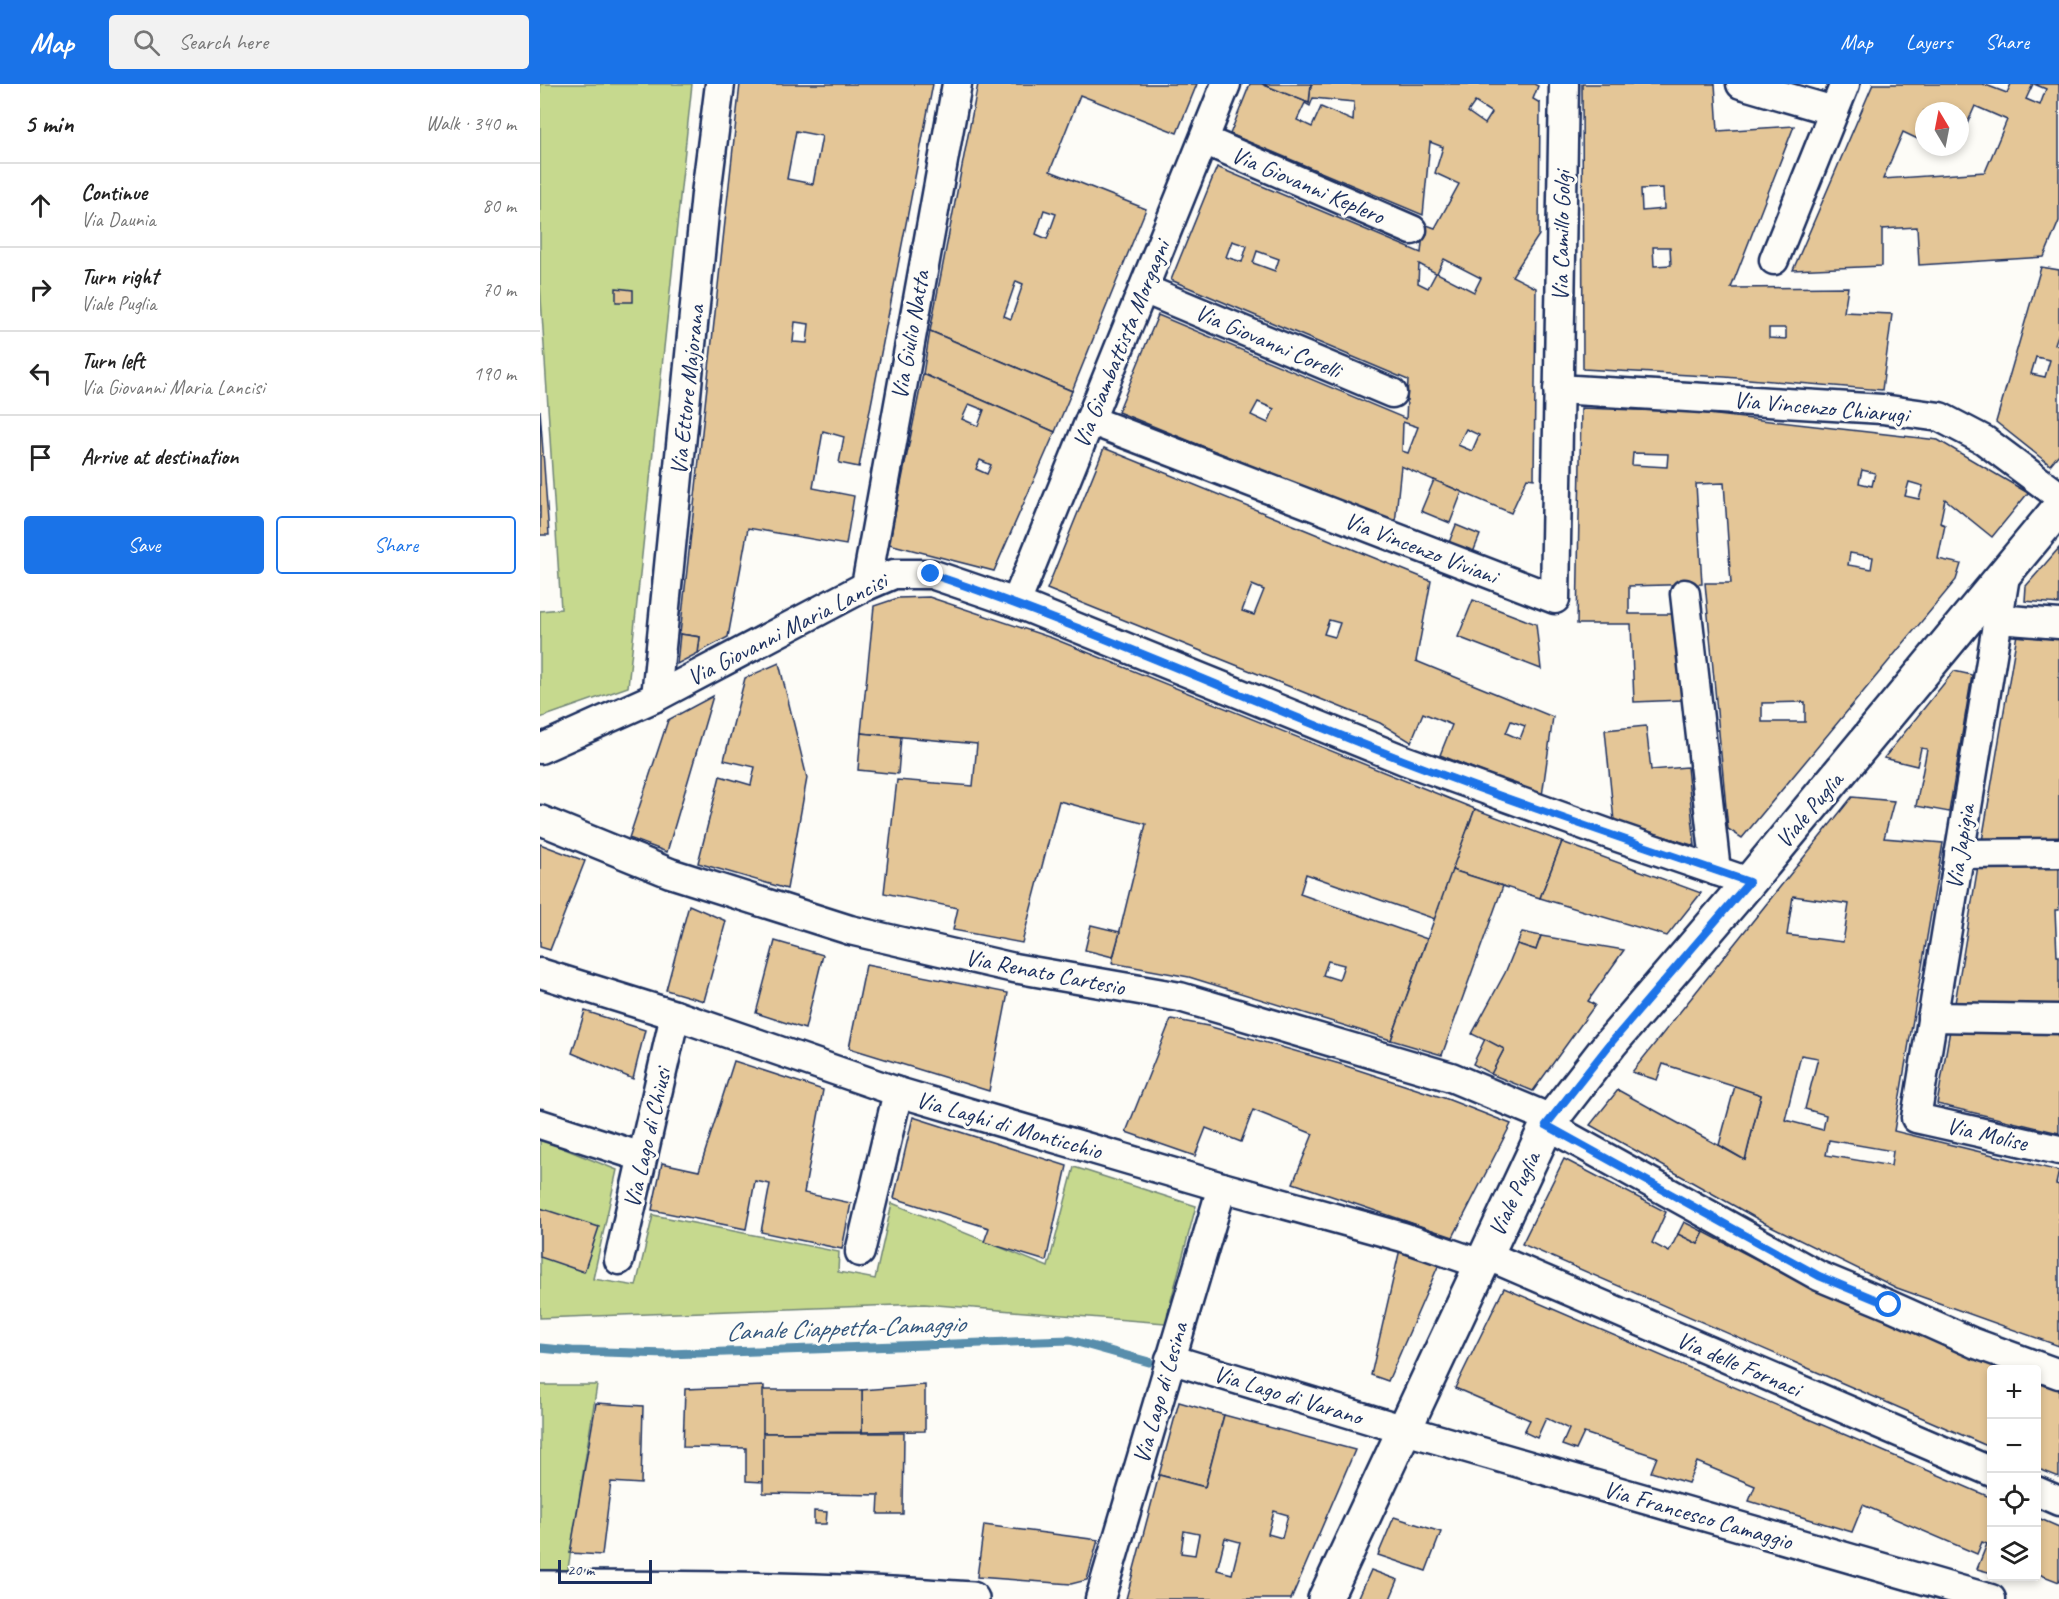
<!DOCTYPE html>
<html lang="en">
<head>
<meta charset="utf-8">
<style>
	:root { --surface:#fff; --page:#f2f2f2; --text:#222; --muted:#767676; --line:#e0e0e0; --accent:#1a73e8 }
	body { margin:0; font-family:Caveat,sans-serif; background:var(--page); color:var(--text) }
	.controls { position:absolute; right:18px; bottom:18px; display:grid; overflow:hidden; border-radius:6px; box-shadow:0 3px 9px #0003 }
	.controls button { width:54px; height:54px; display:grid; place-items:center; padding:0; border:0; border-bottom:2px solid var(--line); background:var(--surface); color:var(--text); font:30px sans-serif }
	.compass { position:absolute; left:1375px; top:18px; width:54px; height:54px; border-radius:50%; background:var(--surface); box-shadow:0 3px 9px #0003; rotate:350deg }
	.scale { position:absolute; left:18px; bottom:15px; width:94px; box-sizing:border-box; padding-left:6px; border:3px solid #1b2f5e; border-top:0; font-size:16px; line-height:21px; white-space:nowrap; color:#1b2f5e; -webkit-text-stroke:4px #fdfcf7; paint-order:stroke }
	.stop { position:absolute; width:18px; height:18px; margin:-14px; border:4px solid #1a73e8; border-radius:50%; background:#fff }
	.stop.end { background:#1a73e8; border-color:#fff; box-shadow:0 2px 6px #0008 }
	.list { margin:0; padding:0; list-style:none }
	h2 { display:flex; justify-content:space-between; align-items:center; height:78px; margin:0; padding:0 24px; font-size:26px }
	h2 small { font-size:20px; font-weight:400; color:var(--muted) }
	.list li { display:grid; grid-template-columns:39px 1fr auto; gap:18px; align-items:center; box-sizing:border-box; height:84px; padding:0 24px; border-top:2px solid var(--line) }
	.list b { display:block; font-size:22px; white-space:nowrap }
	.list p { margin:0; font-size:20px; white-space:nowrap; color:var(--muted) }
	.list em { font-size:20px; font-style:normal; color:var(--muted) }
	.actions { display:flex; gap:12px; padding:18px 24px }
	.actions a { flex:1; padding:14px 0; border:2px solid var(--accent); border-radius:6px; text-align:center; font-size:21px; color:var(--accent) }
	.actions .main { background:var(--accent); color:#fff }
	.icon { flex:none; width:33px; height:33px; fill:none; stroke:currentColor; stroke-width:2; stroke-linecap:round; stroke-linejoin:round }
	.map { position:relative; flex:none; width:1519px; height:1515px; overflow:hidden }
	header { display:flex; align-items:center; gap:36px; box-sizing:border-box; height:84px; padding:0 30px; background:var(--accent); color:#fff }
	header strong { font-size:28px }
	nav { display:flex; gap:33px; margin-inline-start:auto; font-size:21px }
	.search { width:420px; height:54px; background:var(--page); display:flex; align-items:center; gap:15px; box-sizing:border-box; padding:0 21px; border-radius:6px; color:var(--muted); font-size:22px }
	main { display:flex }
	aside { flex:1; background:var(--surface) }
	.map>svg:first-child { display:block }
</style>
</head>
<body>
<header>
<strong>Map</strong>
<div class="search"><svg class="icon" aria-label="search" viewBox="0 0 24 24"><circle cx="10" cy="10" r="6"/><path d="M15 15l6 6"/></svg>Search here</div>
<nav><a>Map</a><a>Layers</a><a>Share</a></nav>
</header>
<main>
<aside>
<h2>5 min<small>Walk · 340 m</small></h2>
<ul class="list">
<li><svg class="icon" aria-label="ahead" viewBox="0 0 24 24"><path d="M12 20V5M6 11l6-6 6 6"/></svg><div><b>Continue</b><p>Via Daunia</p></div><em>80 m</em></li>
<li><svg class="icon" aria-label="right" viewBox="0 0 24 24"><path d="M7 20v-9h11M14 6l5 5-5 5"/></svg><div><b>Turn right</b><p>Viale Puglia</p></div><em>70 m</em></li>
<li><svg class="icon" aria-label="left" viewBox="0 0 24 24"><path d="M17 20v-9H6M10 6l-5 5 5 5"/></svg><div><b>Turn left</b><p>Via Giovanni Maria Lancisi</p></div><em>190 m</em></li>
<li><svg class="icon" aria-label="arrive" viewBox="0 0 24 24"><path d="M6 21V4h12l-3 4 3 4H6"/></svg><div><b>Arrive at destination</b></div></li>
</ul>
<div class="actions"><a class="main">Save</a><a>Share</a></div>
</aside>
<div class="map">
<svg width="1519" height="1515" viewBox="0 0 1519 1515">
	<rect width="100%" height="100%" fill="#fdfcf7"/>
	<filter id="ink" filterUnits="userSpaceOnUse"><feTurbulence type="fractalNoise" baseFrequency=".0167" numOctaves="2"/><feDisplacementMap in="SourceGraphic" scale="12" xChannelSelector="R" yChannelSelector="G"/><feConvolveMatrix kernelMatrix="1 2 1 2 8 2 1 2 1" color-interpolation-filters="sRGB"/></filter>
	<g filter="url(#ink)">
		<g fill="#c6d98e" stroke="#708476" stroke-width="1.5">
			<path d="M0,0H152L88,603L0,634V527L21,525L0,199Z"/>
			<path d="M0,1055L77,1086L53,1195L96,1202L113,1131L299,1168L298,1188L335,1195L352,1119L508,1183L534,1083L656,1122L625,1239L384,1220L0,1234Z"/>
			<path d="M0,1301H57L27,1491L0,1493Z"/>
		</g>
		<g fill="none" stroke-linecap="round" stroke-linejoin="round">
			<path stroke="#588eac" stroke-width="9" d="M0,1264L32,1267L127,1270L530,1256L609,1278"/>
		</g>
		<g fill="#e4c697" stroke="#1b2f5e" stroke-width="1.5" fill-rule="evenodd">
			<path d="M200,0H393L319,383L299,379L304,353L283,347L273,404L314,412L306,461L208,444L188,553L158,569L160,553L140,550ZM256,47L282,52L273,100L247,95ZM255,238L269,240L267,259L253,258Z"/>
			<path d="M438,0H657L637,49L540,11L510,87L606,125L532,307L390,247ZM504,126L516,130L507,155L496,150ZM476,197L483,200L471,235L464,232Z"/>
			<path d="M710,0H722L769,19L771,0H994L998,2L993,15L1000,19L999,151L972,192L996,204L994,395L987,394L971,429L861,382L855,440L578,328L618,231L866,335L868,296L631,196L677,83L881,169L884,140L895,144L919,100L895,89L903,63L890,58L883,131L690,50ZM773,14L814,18L813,37L781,23L772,43L757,36L765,19L770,22ZM935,18L952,29L945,40L928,28ZM692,157L707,162L702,178L686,173ZM717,167L739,175L735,187L713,179ZM904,175L941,194L934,208L897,189ZM879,180L896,189L888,204L878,199ZM718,318L734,325L728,339L711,331ZM863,338L878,343L868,369L862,367ZM926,345L939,351L932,367L918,361Z"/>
			<path d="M722,0H771L769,19Z"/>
			<path d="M1042,0H1175L1178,47L1254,42L1191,204L1308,203L1304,228L1352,230L1342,306L1185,293L1043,285ZM1123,104L1124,125L1102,127L1101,105ZM1113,163H1130L1131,181L1114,182ZM1229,244H1246V255L1229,254Z"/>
			<path d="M1333,0H1443L1467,9L1471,0H1493L1486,15L1500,21L1506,5L1494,0H1519V137L1504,173L1379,181L1377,143L1342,145V182L1253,186ZM1435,22L1467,36L1445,88L1343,95L1363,48L1384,58V27H1420V56Z"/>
			<path d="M1501,183L1519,186V248L1515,260L1519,263V370L1510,381L1456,338ZM1496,273L1510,276L1505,293L1491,290Z"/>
			<path d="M76,204L93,206V218H76Z"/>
			<path d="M390,247L532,307L515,348L383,290Z"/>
			<path d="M383,290L515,348L454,487L349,460ZM429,320L444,326L438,342L422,335ZM440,376L451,381L447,390L436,385Z"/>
			<path d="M1041,324L1151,328L1398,356L1488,409L1452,453L1405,415L1400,439L1405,441L1398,475L1421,480L1416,496L1202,754L1188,745L1165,499H1191L1184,399L1156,400L1162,500L1089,502V530H1136L1142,616L1094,618L1091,540H1037ZM1093,369L1128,370L1127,383L1092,381ZM1322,386L1335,389L1332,402L1319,399ZM1369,398L1383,402L1379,415L1365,412ZM1310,469L1333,473L1331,485L1308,481ZM1265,618V638H1222V619Z"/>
			<path d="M0,326L9,451H0Z"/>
			<path d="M564,364L891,497L876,577L1013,633L1002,712L900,671L912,641L883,629L871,658L840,639L507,505ZM712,501L724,506L714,531L702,527ZM789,536L800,539L795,553L784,550ZM971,637L985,642L980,655L966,649Z"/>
			<path d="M894,396L922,408L910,439L881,427Z"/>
			<path d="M916,441L940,451L932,471L908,461Z"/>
			<path d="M1519,464V520L1485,517L1486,502Z"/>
			<path d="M389,513L512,554L935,725L895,835L766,790L760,810L887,855L851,956L649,893L572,879L606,740L519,717L482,859L413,846L418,824L344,809L357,696L433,702L437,660L321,649L334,522L358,514ZM788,877L804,881L799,896L783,891Z"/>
			<path d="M933,516L996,540L1001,585L918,553Z"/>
			<path d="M140,550L160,553L158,569L137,580Z"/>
			<path d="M1477,550L1519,554V756L1442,757Z"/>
			<path d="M239,579L267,694L247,805L158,779L180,692L211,701L215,683L184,676L205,594Z"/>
			<path d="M1414,587L1432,591L1409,728L1376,722L1387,665L1381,664L1377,682L1344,674Z"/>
			<path d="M173,612L127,768L89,754L128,636Z"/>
			<path d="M1106,642L1111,686L1147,683L1155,762L1074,737L1065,646Z"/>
			<path d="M321,649L361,653L358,690L318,686Z"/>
			<path d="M1312,713L1354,717L1344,754L1403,759L1354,1047L1519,1087L1516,1100L1519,1101V1262L1357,1204L1223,1138L1050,1041L1078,1006L1205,1076L1221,1011L1123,980L1117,996L1092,988ZM1253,812L1309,820L1303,858L1247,851ZM1261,971L1278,974L1265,1025L1286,1031L1283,1046L1245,1036ZM1289,1056L1353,1067L1351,1082L1286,1071Z"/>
			<path d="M935,725L1022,758L1000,814L912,786Z"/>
			<path d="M1022,758L1161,809L1127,852L1000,814Z"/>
			<path d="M0,760L45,777L10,866L0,863Z"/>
			<path d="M1438,782H1519V826H1515L1517,872H1519V920L1415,919Z"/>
			<path d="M912,786L963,802L902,971L851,956Z"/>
			<path d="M149,821L186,837L164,917L126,906Z"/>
			<path d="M551,841L580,848L573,873L545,866Z"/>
			<path d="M982,848L1001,852L996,866L977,860Z"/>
			<path d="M1001,852L1084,866L1048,917L1055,921L993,1007L951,990L964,965L932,950L965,889L977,860L996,866Z"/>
			<path d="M235,857L283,871L265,945L216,929Z"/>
			<path d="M326,881L468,909L449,1007L309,964Z"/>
			<path d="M45,927L105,946L93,995L32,969Z"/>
			<path d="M631,935L668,942L800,980L907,1015L971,1040L913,1153L753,1099L773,1050L713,1026L701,1058L666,1044L655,1072L586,1048Z"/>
			<path d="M1410,946L1519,948V1049L1397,1020Z"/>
			<path d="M945,955L964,965L951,990L933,980Z"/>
			<path d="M194,977L283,1006L264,1109L311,1119L302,1165L221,1148L230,1100L215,1097L206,1145L112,1126L122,1079L159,1087Z"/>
			<path d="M1195,1002L1221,1011L1205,1076L1179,1061Z"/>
			<path d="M373,1033L527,1082L506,1177L444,1158L449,1144L354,1114Z"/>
			<path d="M1024,1075L1126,1128L1112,1159L1129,1168L1138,1150L1158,1160L1164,1148L1271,1204L1428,1271L1467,1286H1452V1364L982,1160Z"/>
			<path d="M0,1124L59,1143L44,1188L0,1173Z"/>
			<path d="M1144,1138L1164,1148L1158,1160L1138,1150Z"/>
			<path d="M860,1165L899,1180L848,1297L831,1291Z"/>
			<path d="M964,1204L1452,1414V1489L1437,1485L1447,1460L1442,1458L1437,1470L1323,1421L1312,1448L1209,1417L1215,1402L1157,1378L1148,1399L1111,1388L1117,1373L1044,1349L1036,1366L1022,1361L1029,1345L1006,1334L997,1354L984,1348L990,1336L915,1304Z"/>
			<path d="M1496,1296L1519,1305V1393L1496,1384Z"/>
			<path d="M385,1301V1347L322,1348V1306Z"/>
			<path d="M224,1302L223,1398L206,1397V1364L143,1363L145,1305Z"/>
			<path d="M223,1306H322V1348L223,1349Z"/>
			<path d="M639,1318L684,1331L665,1403L619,1391Z"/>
			<path d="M56,1319L103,1322L101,1400L71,1398L62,1471L30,1469Z"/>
			<path d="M684,1331L815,1366L751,1515H586L619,1391L665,1403ZM734,1427L748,1431L742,1454L728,1450ZM644,1447L659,1450L655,1471L641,1469ZM685,1454L700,1458L692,1490L677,1486Z"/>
			<path d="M223,1349H364L363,1430H338L339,1411L223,1409Z"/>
			<path d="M274,1427L287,1428L286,1440H274Z"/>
			<path d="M854,1433L901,1448L886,1487L838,1471Z"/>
			<path d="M1496,1433L1519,1443V1498L1496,1489Z"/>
			<path d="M444,1441L558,1456L547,1496L531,1500L437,1493Z"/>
			<path d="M831,1486L858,1496L850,1515H818Z"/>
		</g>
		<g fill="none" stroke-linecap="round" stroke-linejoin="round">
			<g stroke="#1b2f5e" stroke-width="33">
				<g id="street">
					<path d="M1201,0L1294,27"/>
					<path d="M664,56L872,146"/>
					<path d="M1234,176L1305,0"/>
					<path d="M604,205L852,309"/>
					<path d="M1018,305L1342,325L1400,333L1444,356L1519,412"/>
					<path d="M550,336L1015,515L1024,0"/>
					<path d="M1465,492L1376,1034L1519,1066"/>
					<path d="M326,502L417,0"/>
					<path d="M1145,510L1176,787"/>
					<path d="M476,519L686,0"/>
					<path d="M1458,535L1519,540"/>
					<path d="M116,613L166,110L180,0"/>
					<path d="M0,665L116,613L326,502L354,490H391L476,519L864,676L1072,751L1209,798"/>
					<path d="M0,736L130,789L310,846L474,884L640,913L911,993L1011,1035"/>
					<path d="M1419,770L1519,769"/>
					<path d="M0,889L135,931L358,1008L682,1103L863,1153L941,1180"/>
					<path d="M1392,933L1519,935"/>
					<path d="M0,1040L102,1073"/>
					<path d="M1007,1041L1279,1192L1349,1221L1434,1259L1519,1290"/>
					<path d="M320,1168L358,1008"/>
					<path d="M946,1171L1452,1388"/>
					<path d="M79,1176L135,931"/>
					<path d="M630,1275L865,1346L1451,1515"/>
					<path d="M1496,1407L1519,1417"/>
					<path d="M560,1515L682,1103"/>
				</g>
			</g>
			<g stroke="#1b2f5e" stroke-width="38">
				<g id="secondary">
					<path d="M0,1504C144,1504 288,1504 432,1515"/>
					<path d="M785,1515L1007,1041L1070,960L1209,798L1519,424"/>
				</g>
			</g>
			<use href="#street" stroke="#fdfcf7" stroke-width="28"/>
			<use href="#secondary" stroke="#fdfcf7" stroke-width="33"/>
		</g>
	</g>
	<g fill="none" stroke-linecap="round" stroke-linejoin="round" filter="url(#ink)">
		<path stroke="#1a73e8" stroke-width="8" d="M391,490C551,544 705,615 863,676C977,720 1093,758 1209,798L1070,960L1006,1041L1279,1192L1349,1221"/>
	</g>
	<g text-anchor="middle" stroke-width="6" stroke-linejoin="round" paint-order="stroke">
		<g font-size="24" fill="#1b2f5e" stroke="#fdfcf7">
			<text transform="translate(768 101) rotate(23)" y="8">Via Giovanni Keplero</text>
			<text transform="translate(1021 152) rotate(-89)" y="8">Via Camillo Golgi</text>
			<text transform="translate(370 251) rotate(-80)" y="8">Via Giulio Natta</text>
			<text transform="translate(728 257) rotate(23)" y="8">Via Giovanni Corelli</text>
			<text transform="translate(581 260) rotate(-68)" y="8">Via Giambattista Morgagni</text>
			<text transform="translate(147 306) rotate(-84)" y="8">Via Ettore Majorana</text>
			<text transform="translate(1281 323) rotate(5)" y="8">Via Vincenzo Chiarugi</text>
			<text transform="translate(881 464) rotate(21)" y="8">Via Vincenzo Viviani</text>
			<text transform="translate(247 545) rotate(-27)" y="8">Via Giovanni Maria Lancisi</text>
			<text transform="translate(1269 726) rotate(-50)" y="8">Viale Puglia</text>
			<text transform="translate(1420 763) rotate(-81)" y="8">Via Japigia</text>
			<text transform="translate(505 888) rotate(11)" y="8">Via Renato Cartesio</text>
			<text transform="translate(469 1041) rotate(16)" y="8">Via Laghi di Monticchio</text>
			<text transform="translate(1447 1050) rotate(13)" y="8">Via Molise</text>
			<text transform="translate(107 1054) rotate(-77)" y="8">Via Lago di Chiusi</text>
			<text transform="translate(974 1110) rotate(-65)" y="8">Viale Puglia</text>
			<text transform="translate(1199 1280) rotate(23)" y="8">Via delle Fornaci</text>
			<text transform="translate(620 1309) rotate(-74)" y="8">Via Lago di Lesina</text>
			<text transform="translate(748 1311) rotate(17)" y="8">Via Lago di Varano</text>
			<text transform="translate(1158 1431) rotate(16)" y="8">Via Francesco Camaggio</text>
		</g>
		<g font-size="26" font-style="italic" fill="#34577e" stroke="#fdfcf7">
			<text transform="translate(305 1243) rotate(-2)" y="9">Canale Ciappetta-Camaggio</text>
		</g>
	</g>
</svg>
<div class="controls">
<button>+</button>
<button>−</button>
<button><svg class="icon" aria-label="locate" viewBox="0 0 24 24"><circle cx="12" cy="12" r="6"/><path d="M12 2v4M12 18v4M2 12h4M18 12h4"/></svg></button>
<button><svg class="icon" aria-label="layers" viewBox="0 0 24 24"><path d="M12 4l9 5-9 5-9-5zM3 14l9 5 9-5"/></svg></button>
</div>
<svg class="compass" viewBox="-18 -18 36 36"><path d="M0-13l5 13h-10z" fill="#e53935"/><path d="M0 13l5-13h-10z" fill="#767676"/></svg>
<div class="scale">20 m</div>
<div class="stop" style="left:1349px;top:1221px"></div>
<div class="stop end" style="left:391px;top:490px"></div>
</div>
</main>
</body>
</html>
